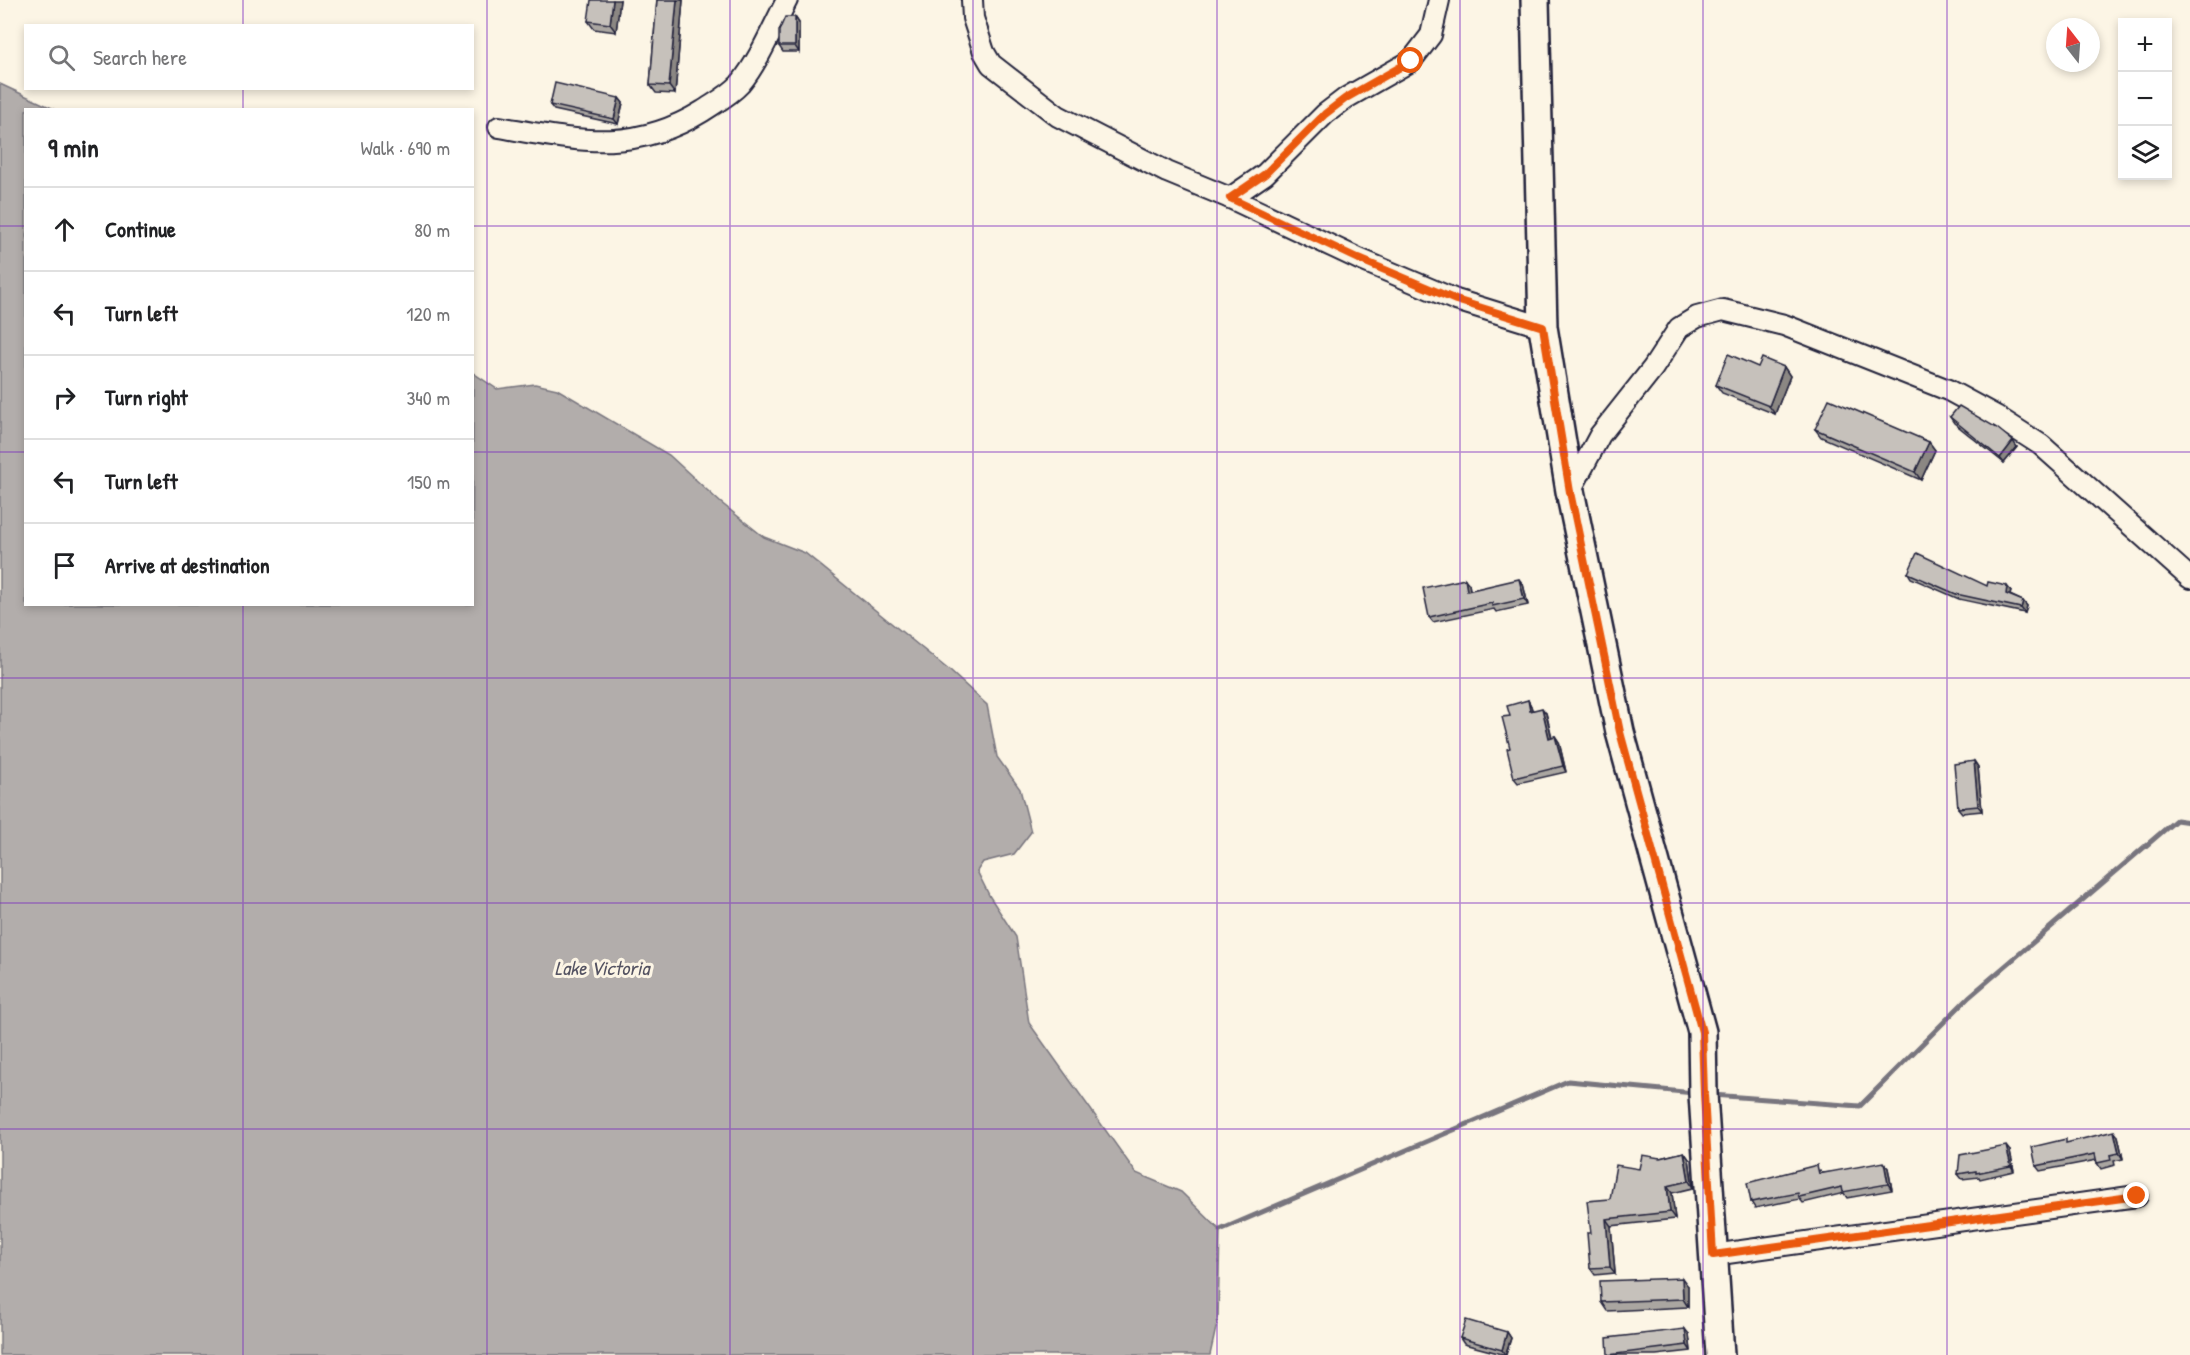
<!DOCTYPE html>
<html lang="en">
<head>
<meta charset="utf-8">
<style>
	:root { --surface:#fff; --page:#f2f2f2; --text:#202124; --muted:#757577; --line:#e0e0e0 }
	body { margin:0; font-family:"Patrick Hand",sans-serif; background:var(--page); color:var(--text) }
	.controls { position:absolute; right:18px; top:18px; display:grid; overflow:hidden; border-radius:0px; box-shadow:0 3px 9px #0003 }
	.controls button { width:54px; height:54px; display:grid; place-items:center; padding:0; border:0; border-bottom:2px solid var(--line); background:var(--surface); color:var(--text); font:30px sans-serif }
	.compass { position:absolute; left:2046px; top:18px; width:54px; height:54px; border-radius:50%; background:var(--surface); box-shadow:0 3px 9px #0003; rotate:343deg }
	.stop { position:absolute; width:18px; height:18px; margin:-14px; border:4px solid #ea580c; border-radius:50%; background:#fff }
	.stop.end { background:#ea580c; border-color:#fff; box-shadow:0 2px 6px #0008 }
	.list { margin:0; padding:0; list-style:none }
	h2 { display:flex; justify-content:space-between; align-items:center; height:78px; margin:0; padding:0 24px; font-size:26px }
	h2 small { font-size:20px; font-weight:400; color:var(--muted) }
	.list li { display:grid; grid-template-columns:39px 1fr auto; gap:18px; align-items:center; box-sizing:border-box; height:84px; padding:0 24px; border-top:2px solid var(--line) }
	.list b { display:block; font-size:22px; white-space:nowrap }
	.list em { font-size:20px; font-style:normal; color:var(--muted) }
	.icon { flex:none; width:33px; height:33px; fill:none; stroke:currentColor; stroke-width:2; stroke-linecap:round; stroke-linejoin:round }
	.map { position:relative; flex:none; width:2190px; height:1355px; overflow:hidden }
	.search { position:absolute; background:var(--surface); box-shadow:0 3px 9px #0003; left:24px; top:24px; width:450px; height:66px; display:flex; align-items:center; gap:15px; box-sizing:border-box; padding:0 21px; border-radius:0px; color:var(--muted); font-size:22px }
	.panel { position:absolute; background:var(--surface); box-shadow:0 3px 9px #0003; left:24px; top:108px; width:450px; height:498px; border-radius:0px }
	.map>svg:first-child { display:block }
</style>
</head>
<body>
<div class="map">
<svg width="2190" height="1355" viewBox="0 0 2190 1355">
	<rect width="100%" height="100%" fill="#fcf5e5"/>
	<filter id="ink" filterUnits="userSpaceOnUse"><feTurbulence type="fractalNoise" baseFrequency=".0167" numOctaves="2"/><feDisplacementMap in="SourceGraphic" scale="12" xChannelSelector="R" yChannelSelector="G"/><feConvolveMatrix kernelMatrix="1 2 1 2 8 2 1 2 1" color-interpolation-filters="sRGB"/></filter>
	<g filter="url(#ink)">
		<path fill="#b2adab" stroke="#78757e" stroke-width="1.5" d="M0,84L54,109L26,110V604H472L473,373L497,389L535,384L557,389L669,455L720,502L764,537L805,553L950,671L987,705L997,757L1020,789L1031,832L1014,854L983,862L977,871L990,897L1016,937L1029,1023L1136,1173L1181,1192L1220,1230L1218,1319L1210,1355H0Z"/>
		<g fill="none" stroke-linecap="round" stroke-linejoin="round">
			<g stroke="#78757e" stroke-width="5">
				<path d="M1712,1095L1860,1106L1969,997L2176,820L2190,822"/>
				<path d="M1220,1230L1568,1081L1694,1093"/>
			</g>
			<g stroke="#22223b" stroke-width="24">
				<g id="street">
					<path d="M972,0L973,18L984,52L991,64L1058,116L1167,172L1230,198L1359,259L1456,300L1543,327"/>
					<path d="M499,127C575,140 632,155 703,111C715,103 730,95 740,84C759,61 773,27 787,0"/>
					<path d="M1230,198L1265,174L1325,114L1346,98L1411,61L1431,35L1439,0"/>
					<path d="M1570,491L1600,435L1653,368L1679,328L1697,317L1723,310L1784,325L1948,390L1996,416L2041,445L2190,578"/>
					<path d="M1713,1255L2137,1196"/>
				</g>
			</g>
			<g stroke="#22223b" stroke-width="32">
				<path id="secondary" d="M1535,0L1543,327L1570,491L1620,732L1702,1032L1703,1094L1720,1355"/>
			</g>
			<use href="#street" stroke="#fcf5e5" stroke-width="20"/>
			<use href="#secondary" stroke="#fcf5e5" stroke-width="27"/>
		</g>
		<g fill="#aaa6a1" stroke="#22223b" stroke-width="1.5">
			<path d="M620,0L616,32L594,29L588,21Z"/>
			<path d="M657,0H683L675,94L656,93L650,85Z"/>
			<path d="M795,17L799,23V52H783L779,46Z"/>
			<path d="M619,98L623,103L618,124L554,110L550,105Z"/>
			<path d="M1758,367H1784L1790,376L1775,414L1722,393L1716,385Z"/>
			<path d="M1950,417L2017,447L2004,463L1954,423Z"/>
			<path d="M1815,429L1929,442L1935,450L1921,480L1821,437Z"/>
			<path d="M1908,573L1987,586L2011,591L2010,595L2023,601L2027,606L2025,613L1959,599L1911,578Z"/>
			<path d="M1469,584L1470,590L1523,584L1528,605L1496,612L1494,609L1433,622L1429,617Z"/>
			<path d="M1528,700L1531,706L1532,710L1546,713L1552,737L1555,736L1559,742L1566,772L1518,783L1514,778L1510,716Z"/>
			<path d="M1974,761L1978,767L1982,811L1962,813L1958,808Z"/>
			<path d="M2118,1136L2123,1159L2114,1161L2115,1165L2101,1169L2097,1163V1160L2040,1171L2036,1166L2068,1143Z"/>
			<path d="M2010,1151L2014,1171L1980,1179L1979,1177L1962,1179L1958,1174Z"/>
			<path d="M1684,1152L1689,1159L1693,1188L1672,1193L1675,1219L1611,1226L1615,1273L1595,1275L1590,1268L1591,1233L1639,1169L1660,1158Z"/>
			<path d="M1888,1168L1892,1190L1847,1198L1844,1193L1803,1203L1800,1199L1755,1208L1751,1202L1820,1170L1821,1173Z"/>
			<path d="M1688,1286V1307L1607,1311L1601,1302Z"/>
			<path d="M1507,1332L1511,1338L1506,1355L1464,1344L1460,1338Z"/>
			<path d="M1689,1334L1691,1351L1656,1355H1609Z"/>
		</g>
		<g fill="#8b8783" stroke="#22223b" stroke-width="1.5">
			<path d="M613,0H620L616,32L610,24Z"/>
			<path d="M677,0H683L675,94L669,86Z"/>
			<path d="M795,17L799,23V52L795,46Z"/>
			<path d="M619,98L623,103L618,124L614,119Z"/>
			<path d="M1784,367L1790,376L1775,414L1769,406Z"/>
			<path d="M2013,441L2017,447L2004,463L2000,458Z"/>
			<path d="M1929,442L1935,450L1921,480L1915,472Z"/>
			<path d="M1465,579L1469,584L1471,596L1467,591Z"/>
			<path d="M1519,579L1523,584L1528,605L1524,599Z"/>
			<path d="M2007,586L2011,591L2009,599L2006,594Z"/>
			<path d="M2023,601L2027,606L2025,613L2021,608Z"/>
			<path d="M1528,700L1531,706L1534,716L1530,711Z"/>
			<path d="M1542,708L1546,713L1553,743L1549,738Z"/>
			<path d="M1555,736L1559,742L1566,772L1563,766Z"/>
			<path d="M1974,761L1978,767L1982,811L1978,806Z"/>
			<path d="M2114,1131L2118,1136L2123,1159L2119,1153Z"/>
			<path d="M2006,1146L2010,1151L2014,1171L2011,1166Z"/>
			<path d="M1684,1152L1689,1159L1693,1188L1689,1181Z"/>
			<path d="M1884,1162L1888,1168L1892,1190L1888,1184Z"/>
			<path d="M1667,1186L1672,1193L1675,1219L1670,1212Z"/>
			<path d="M1606,1219L1611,1226L1615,1273L1610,1267Z"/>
			<path d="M1682,1278L1688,1286V1307L1683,1299Z"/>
			<path d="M1685,1329L1689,1334L1691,1351L1687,1345Z"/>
			<path d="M1507,1332L1511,1338L1505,1355L1502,1350Z"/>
		</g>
		<g fill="#c6c1bb" stroke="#22223b" stroke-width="1.5">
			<path d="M591,0H613L610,24L588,21Z"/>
			<path d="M657,0H677L669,86L650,85Z"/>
			<path d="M785,17H795V46H779V31Z"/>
			<path d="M555,83L619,98L614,119L550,105Z"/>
			<path d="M1728,354L1758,367L1762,358L1784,367L1769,406L1716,385Z"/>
			<path d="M1829,399L1929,442L1915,472L1815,429Z"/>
			<path d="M1959,406L1997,428L2013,441L2000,458L1950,417Z"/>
			<path d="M1917,553L1987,586L1988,582L2007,586L2006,594L2023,601L2021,608L1956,594L1908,573Z"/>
			<path d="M1465,579L1467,591L1519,579L1524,599L1492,606V603L1429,617L1423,588Z"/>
			<path d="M1528,700L1530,711L1542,708L1549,738L1555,736L1563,766L1514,778L1507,749L1510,748L1502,717L1510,716L1507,706Z"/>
			<path d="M1974,761L1978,806L1958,808L1954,764Z"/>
			<path d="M2114,1131L2119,1153L2110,1155L2111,1160L2097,1163L2095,1154L2036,1166L2032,1147L2066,1139V1143Z"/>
			<path d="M2006,1146L2011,1166L1976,1173V1171L1958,1174L1960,1155Z"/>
			<path d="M1684,1152L1689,1181L1667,1186L1670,1212L1606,1219L1610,1267L1590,1268L1587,1233H1591L1587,1201L1610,1199L1616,1165L1639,1169L1642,1155L1660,1158Z"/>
			<path d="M1884,1162L1888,1184L1843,1192L1842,1187L1799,1197L1798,1193L1751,1202L1747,1183L1817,1165L1819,1174Z"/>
			<path d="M1682,1278L1683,1299L1601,1302L1600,1281Z"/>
			<path d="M1466,1320L1507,1332L1502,1350L1460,1338Z"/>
			<path d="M1685,1329L1687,1345L1608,1355L1607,1338Z"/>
		</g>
	</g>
	<g fill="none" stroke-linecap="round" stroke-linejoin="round" filter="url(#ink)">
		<path stroke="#ea580c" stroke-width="8" d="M1411,61L1346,98L1325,114L1265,174L1230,198L1359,259L1456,300L1543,327L1570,492L1620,732L1702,1032L1704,1094L1713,1255L2137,1196"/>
	</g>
	<path fill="none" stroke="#7b2cbf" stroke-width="1.5" stroke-opacity="0.55" d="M243,0V26M487,0V1355M730,0V1355M973,0V1355M1217,0V1355M1460,0V1355M1703,0V1355M1947,0V1355M243,88V110M0,226H26M472,226H2190M0,452H26M472,452H2190M243,604V1355M0,678H2190M0,903H2190M0,1129H2190"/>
	<g text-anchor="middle" stroke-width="6" stroke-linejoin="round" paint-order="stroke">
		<g font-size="20" font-style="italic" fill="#545362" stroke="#fcf5e5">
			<text x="602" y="975">Lake Victoria</text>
		</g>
	</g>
</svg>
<div class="controls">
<button>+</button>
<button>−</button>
<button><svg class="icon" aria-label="layers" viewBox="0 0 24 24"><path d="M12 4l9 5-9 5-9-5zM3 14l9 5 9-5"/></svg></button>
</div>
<svg class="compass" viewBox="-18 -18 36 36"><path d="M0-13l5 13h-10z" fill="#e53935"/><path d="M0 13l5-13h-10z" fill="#757577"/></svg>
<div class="stop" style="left:1411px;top:61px"></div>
<div class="stop end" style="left:2137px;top:1196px"></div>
<div class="search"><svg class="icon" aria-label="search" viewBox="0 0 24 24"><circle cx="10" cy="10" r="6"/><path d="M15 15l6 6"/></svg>Search here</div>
<section class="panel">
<h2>9 min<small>Walk · 690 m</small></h2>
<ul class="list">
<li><svg class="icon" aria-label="ahead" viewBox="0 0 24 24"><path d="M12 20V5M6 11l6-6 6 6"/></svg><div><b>Continue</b></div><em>80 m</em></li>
<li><svg class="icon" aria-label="left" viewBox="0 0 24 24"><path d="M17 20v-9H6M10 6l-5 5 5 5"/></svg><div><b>Turn left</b></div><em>120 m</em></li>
<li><svg class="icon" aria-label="right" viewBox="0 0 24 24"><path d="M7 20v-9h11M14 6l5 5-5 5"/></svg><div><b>Turn right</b></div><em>340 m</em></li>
<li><svg class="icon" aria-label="left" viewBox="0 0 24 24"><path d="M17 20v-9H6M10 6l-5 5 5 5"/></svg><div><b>Turn left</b></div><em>150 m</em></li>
<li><svg class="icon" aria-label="arrive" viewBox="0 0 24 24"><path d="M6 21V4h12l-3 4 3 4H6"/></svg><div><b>Arrive at destination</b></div></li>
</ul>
</section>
</div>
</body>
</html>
